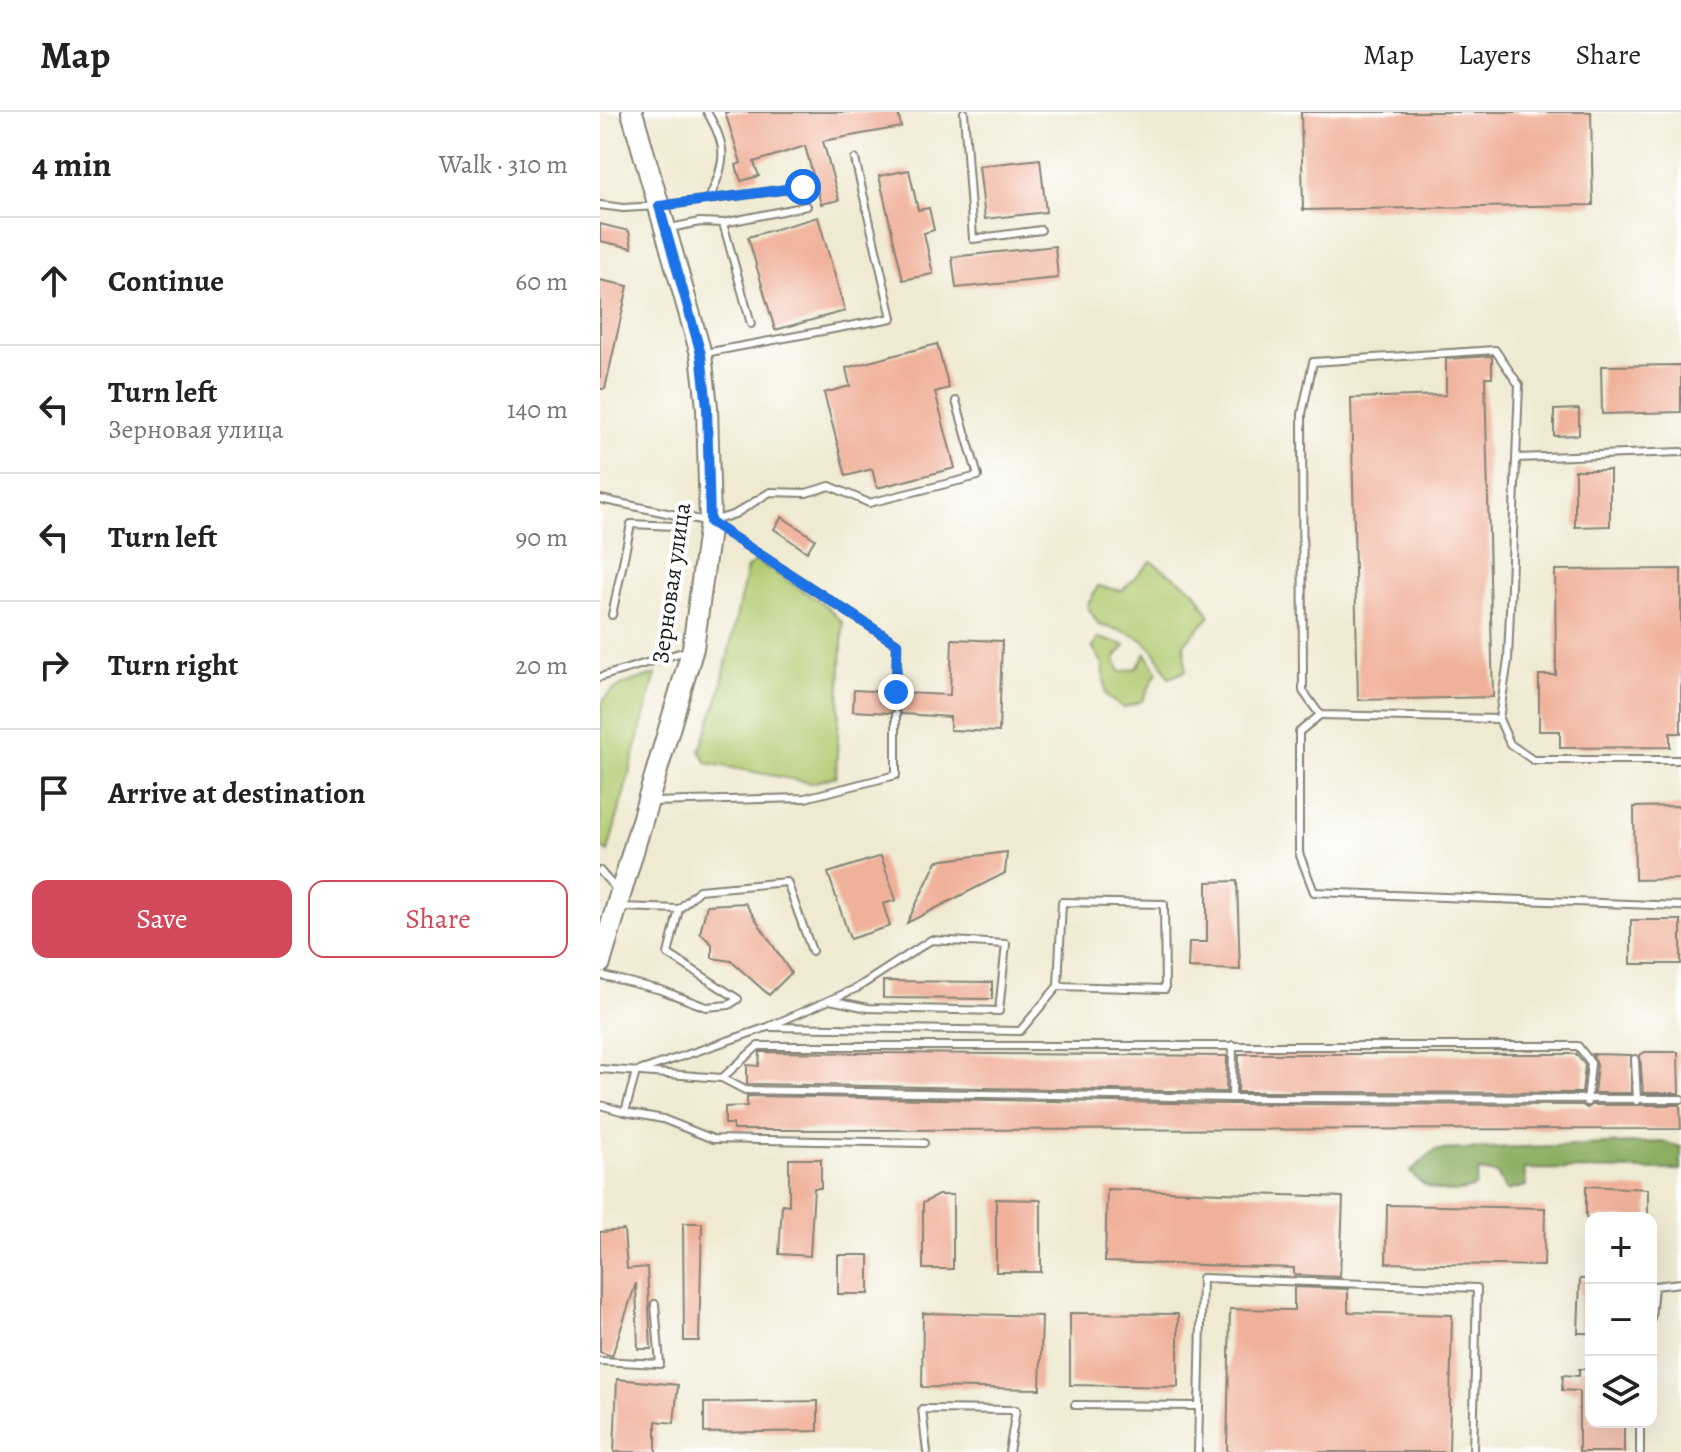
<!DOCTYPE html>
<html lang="en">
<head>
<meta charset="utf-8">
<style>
	:root { --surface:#fff; --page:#f6f6f6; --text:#222; --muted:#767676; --line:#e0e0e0; --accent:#d1495b }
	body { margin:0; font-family:Alegreya,serif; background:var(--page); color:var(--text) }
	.controls { position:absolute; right:24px; bottom:24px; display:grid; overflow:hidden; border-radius:16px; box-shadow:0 8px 32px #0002 }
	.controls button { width:72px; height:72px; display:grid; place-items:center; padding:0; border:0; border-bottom:2px solid var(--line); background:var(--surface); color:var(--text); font:40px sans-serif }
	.stop { position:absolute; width:24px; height:24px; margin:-18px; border:6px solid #1a73e8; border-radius:50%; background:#fff }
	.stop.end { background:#1a73e8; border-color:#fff; box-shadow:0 2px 8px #0008 }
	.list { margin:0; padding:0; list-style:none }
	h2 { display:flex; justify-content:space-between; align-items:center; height:104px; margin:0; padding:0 32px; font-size:34px }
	h2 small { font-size:26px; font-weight:400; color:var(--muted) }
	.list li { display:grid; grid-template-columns:52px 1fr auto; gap:24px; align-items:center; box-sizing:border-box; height:128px; padding:0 32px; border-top:2px solid var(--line) }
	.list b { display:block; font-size:30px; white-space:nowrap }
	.list p { margin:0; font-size:26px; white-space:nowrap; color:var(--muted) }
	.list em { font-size:26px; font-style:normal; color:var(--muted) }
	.actions { display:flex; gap:16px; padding:24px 32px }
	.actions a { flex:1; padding:18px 0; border:2px solid var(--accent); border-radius:16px; text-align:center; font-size:28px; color:var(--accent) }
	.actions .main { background:var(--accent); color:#fff }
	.icon { flex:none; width:44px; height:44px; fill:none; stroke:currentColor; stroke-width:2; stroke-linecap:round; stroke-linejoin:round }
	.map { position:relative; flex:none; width:1081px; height:1340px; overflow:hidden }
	header { display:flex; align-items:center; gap:48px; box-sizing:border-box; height:112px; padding:0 40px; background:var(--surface); border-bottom:2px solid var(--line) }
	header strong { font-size:38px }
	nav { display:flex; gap:44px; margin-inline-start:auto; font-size:28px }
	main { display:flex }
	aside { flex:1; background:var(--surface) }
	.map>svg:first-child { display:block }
</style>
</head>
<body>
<header>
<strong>Map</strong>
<nav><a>Map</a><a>Layers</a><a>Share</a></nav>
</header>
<main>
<aside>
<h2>4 min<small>Walk · 310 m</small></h2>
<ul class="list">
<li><svg class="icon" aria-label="ahead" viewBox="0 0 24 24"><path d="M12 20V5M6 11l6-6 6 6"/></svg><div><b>Continue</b></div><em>60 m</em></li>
<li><svg class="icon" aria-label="left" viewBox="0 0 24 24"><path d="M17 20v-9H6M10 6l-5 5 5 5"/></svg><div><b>Turn left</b><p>Зерновая улица</p></div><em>140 m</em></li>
<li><svg class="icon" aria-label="left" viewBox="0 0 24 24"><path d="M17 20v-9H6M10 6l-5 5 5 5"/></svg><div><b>Turn left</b></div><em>90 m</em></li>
<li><svg class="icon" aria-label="right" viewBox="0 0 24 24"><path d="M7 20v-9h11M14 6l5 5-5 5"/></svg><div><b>Turn right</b></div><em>20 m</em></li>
<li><svg class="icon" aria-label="arrive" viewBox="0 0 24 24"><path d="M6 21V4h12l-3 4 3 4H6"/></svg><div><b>Arrive at destination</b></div></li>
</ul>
<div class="actions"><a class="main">Save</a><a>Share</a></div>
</aside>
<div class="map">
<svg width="1081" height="1340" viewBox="0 0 1081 1340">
	<rect width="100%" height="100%" fill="#fff"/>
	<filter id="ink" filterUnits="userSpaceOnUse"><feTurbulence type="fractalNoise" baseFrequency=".0125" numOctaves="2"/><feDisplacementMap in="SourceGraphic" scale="16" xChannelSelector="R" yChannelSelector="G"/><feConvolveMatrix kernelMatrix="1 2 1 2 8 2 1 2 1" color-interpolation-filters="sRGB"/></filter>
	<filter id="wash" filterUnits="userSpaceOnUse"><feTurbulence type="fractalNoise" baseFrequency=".006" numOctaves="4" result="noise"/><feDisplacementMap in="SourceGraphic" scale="32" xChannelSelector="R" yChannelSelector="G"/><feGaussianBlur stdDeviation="1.8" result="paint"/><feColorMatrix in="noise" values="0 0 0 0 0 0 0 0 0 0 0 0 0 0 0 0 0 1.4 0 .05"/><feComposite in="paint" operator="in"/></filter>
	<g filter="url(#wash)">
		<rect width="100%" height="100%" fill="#efead1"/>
		<g fill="#b1ca70" stroke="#667346" stroke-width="2">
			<path d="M156,449L224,492L243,511L236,664L212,671L107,651L100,639L120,580L147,456Z"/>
			<path d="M551,449L595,479L610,504L584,532L586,559L569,566C550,526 541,523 499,513L487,494L498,474L522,479Z"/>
			<path d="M498,526L525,533L515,547L520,560L537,556L546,541L557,560L542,589L523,596L506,584L503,552L493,536Z"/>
			<path d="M56,562L8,740L0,735L1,592C13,571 35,569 56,562Z"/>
		</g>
		<path fill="#8cae62" stroke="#54653f" stroke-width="2" d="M1064,1030L1081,1035V1058L924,1057L926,1074L906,1079L897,1062L879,1059L875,1075C851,1084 827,1081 810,1060L835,1038Z"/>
		<g id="blocks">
			<g fill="#f0b19a">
				<path d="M125,0H298L301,15L223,29L239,88L221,92L205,34L154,50L159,64L141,69L136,53L141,51Z"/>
				<path d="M701,0H991L993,93L703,98Z"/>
				<path d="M440,47L446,100L385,107L379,54Z"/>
				<path d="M309,58L318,98L329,96L334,118L324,121L333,162L303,168L279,64Z"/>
				<path d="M218,105L245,199L175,218L148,125Z"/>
				<path d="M0,112L29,119L32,136L0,129Z"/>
				<path d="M455,134L458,166L356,176L352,145Z"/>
				<path d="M0,168L28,174L5,277H0Z"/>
				<path d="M337,232L349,276L335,280L355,356L277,376L272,357L246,364L224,281L250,274L246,256Z"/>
				<path d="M892,244V265H885L893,585L758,588L751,286L846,283V247Z"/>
				<path d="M1081,253V300L1002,302L1001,254Z"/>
				<path d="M979,297V323L954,324V298Z"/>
				<path d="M975,358H1010V414L975,415Z"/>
				<path d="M182,405L215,427L207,440L174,417Z"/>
				<path d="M1081,457V621H1070V635L960,636V619H939V563H956L955,458Z"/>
				<path d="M352,527L402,529L399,620L350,618V605L302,602L297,596L290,601L253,599L254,578L290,580L295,586L302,581L350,583Z"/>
				<path d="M1081,694V767L1035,768L1034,695Z"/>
				<path d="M407,740L405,761L307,811L337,749Z"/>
				<path d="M281,744L296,788L283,792L290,814L250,827L228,761Z"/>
				<path d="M637,769L640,858L588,856L589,830H607V770Z"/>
				<path d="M145,791L191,861L169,883L131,849L112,846V832L100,821L107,793Z"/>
				<rect x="1031" y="808" width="50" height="44"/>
				<path d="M283,869L392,870V887L283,886Z"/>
				<path d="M160,940L627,944L626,980L147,972V953L159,954Z"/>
				<path d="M1045,940H1078L1079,981H1043L1040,943Z"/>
				<path d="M639,942H976L985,953L982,981L638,980Z"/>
				<path d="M992,942L1031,943V981H994L997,952Z"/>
				<path d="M147,984L632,992L982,993L987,996L992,993H1080L1081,1017L133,1018V1012H125V995L147,994Z"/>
				<path d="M189,1047H221V1076H214L210,1144L179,1142L182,1092L189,1093Z"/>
				<path d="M986,1074L1048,1077V1106H986Z"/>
				<path d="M507,1077L743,1085L740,1165L694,1163V1156L505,1150Z"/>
				<path d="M338,1083H353V1157H323V1091Z"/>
				<path d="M396,1087L441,1088V1160H396Z"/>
				<path d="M787,1093L945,1096L944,1154L786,1151Z"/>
				<path d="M83,1111H102L99,1229H84Z"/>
				<path d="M24,1118L27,1157L47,1155L51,1237H38L36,1171L12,1244L0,1240V1120Z"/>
				<rect x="238" y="1143" width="31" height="39"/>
				<path d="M980,1167H991V1221H978Z"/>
				<path d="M694,1175L748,1177V1200L852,1203L849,1340H627L630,1197L694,1198Z"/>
				<path d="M323,1201L442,1204L440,1277L322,1275Z"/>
				<path d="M470,1201L578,1202V1275L470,1273Z"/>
				<path d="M979,1257H991V1310H1024V1340H979V1279L962,1278L963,1263L979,1264Z"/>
				<path d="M17,1267L78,1273L74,1311L56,1309V1340H14Z"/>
				<path d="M218,1289V1319L104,1321V1291Z"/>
			</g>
		</g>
	</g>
	<g filter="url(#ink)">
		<use href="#blocks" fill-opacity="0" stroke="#868376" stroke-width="2"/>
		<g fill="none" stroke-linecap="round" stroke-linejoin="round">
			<g stroke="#868376" stroke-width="10">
				<g id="service">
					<path d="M107,0C128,35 126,48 110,85"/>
					<path d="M364,0L373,127L441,118"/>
					<path d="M0,93L23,96L59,94L203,75"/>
					<path d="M123,111L151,212"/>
					<path d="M70,116L100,110L123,111L207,94"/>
					<path d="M105,241L292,206L255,47"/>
					<path d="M917,346L1081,340"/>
					<path d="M0,387L110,410L297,532L296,580"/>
					<path d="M113,409L135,402L170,380L206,381L230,374L269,391L378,364L356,289"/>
					<path d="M12,503L31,412L74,414L85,405"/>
					<path d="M0,565L86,539"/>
					<path d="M720,603L699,620V741L714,780L1081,794"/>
					<path d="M899,607L720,603L703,579L702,302L713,250L895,238L919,273L908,548L899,607L910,632L933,648H1081"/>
					<path d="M52,690L205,686L296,663V602"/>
					<path d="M0,759L16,777"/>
					<path d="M79,797L99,778L187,770L212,839"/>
					<path d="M0,863L61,878L106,895L129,893L138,887L68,842L79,797L21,795"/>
					<path d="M171,915L420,919L458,874L565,877L564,792L462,790L458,874"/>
					<path d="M1035,947L1037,989"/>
					<path d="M0,957L122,966L145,978L632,986L1081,987"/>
					<path d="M122,966L158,934H978L991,951L987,990"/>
					<path d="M632,986L633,933"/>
					<path d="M0,993L25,1000L36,960L168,915L257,876L331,828L406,832L399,899L268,896L230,888"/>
					<path d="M25,1000L63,1007L113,1027L324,1031"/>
					<path d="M1051,1206L1054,1174L1081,1171"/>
					<path d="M0,1249L60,1252L55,1192"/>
					<path d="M475,1293L598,1294"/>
					<path d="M327,1340L322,1297L416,1298L409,1340"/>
					<path d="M598,1340L602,1166L877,1176L873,1340"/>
					<path d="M1040,1340V1310"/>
				</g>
			</g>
			<g stroke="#868376" stroke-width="24">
				<path id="primary" d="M0,851L93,536L110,410L107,295L101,242L32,0"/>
			</g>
			<use href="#service" stroke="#fff" stroke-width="6"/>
			<use href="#primary" stroke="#fff" stroke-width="20"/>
		</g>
	</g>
	<g fill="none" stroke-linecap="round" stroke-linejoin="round" filter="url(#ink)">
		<path stroke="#1a73e8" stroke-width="10" d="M203,75L59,94L101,242L107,295L110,410L297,532L296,580"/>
	</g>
	<g text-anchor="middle" stroke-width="8" stroke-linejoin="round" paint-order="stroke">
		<g font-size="24" fill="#1c1c1c" stroke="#fff">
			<text transform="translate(71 471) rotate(-82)" y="8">Зерновая улица</text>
		</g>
	</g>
</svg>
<div class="controls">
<button>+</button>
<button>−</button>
<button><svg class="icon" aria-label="layers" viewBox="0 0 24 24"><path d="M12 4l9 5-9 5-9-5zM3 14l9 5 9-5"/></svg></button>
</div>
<div class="stop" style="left:203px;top:75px"></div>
<div class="stop end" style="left:296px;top:580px"></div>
</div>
</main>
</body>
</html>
